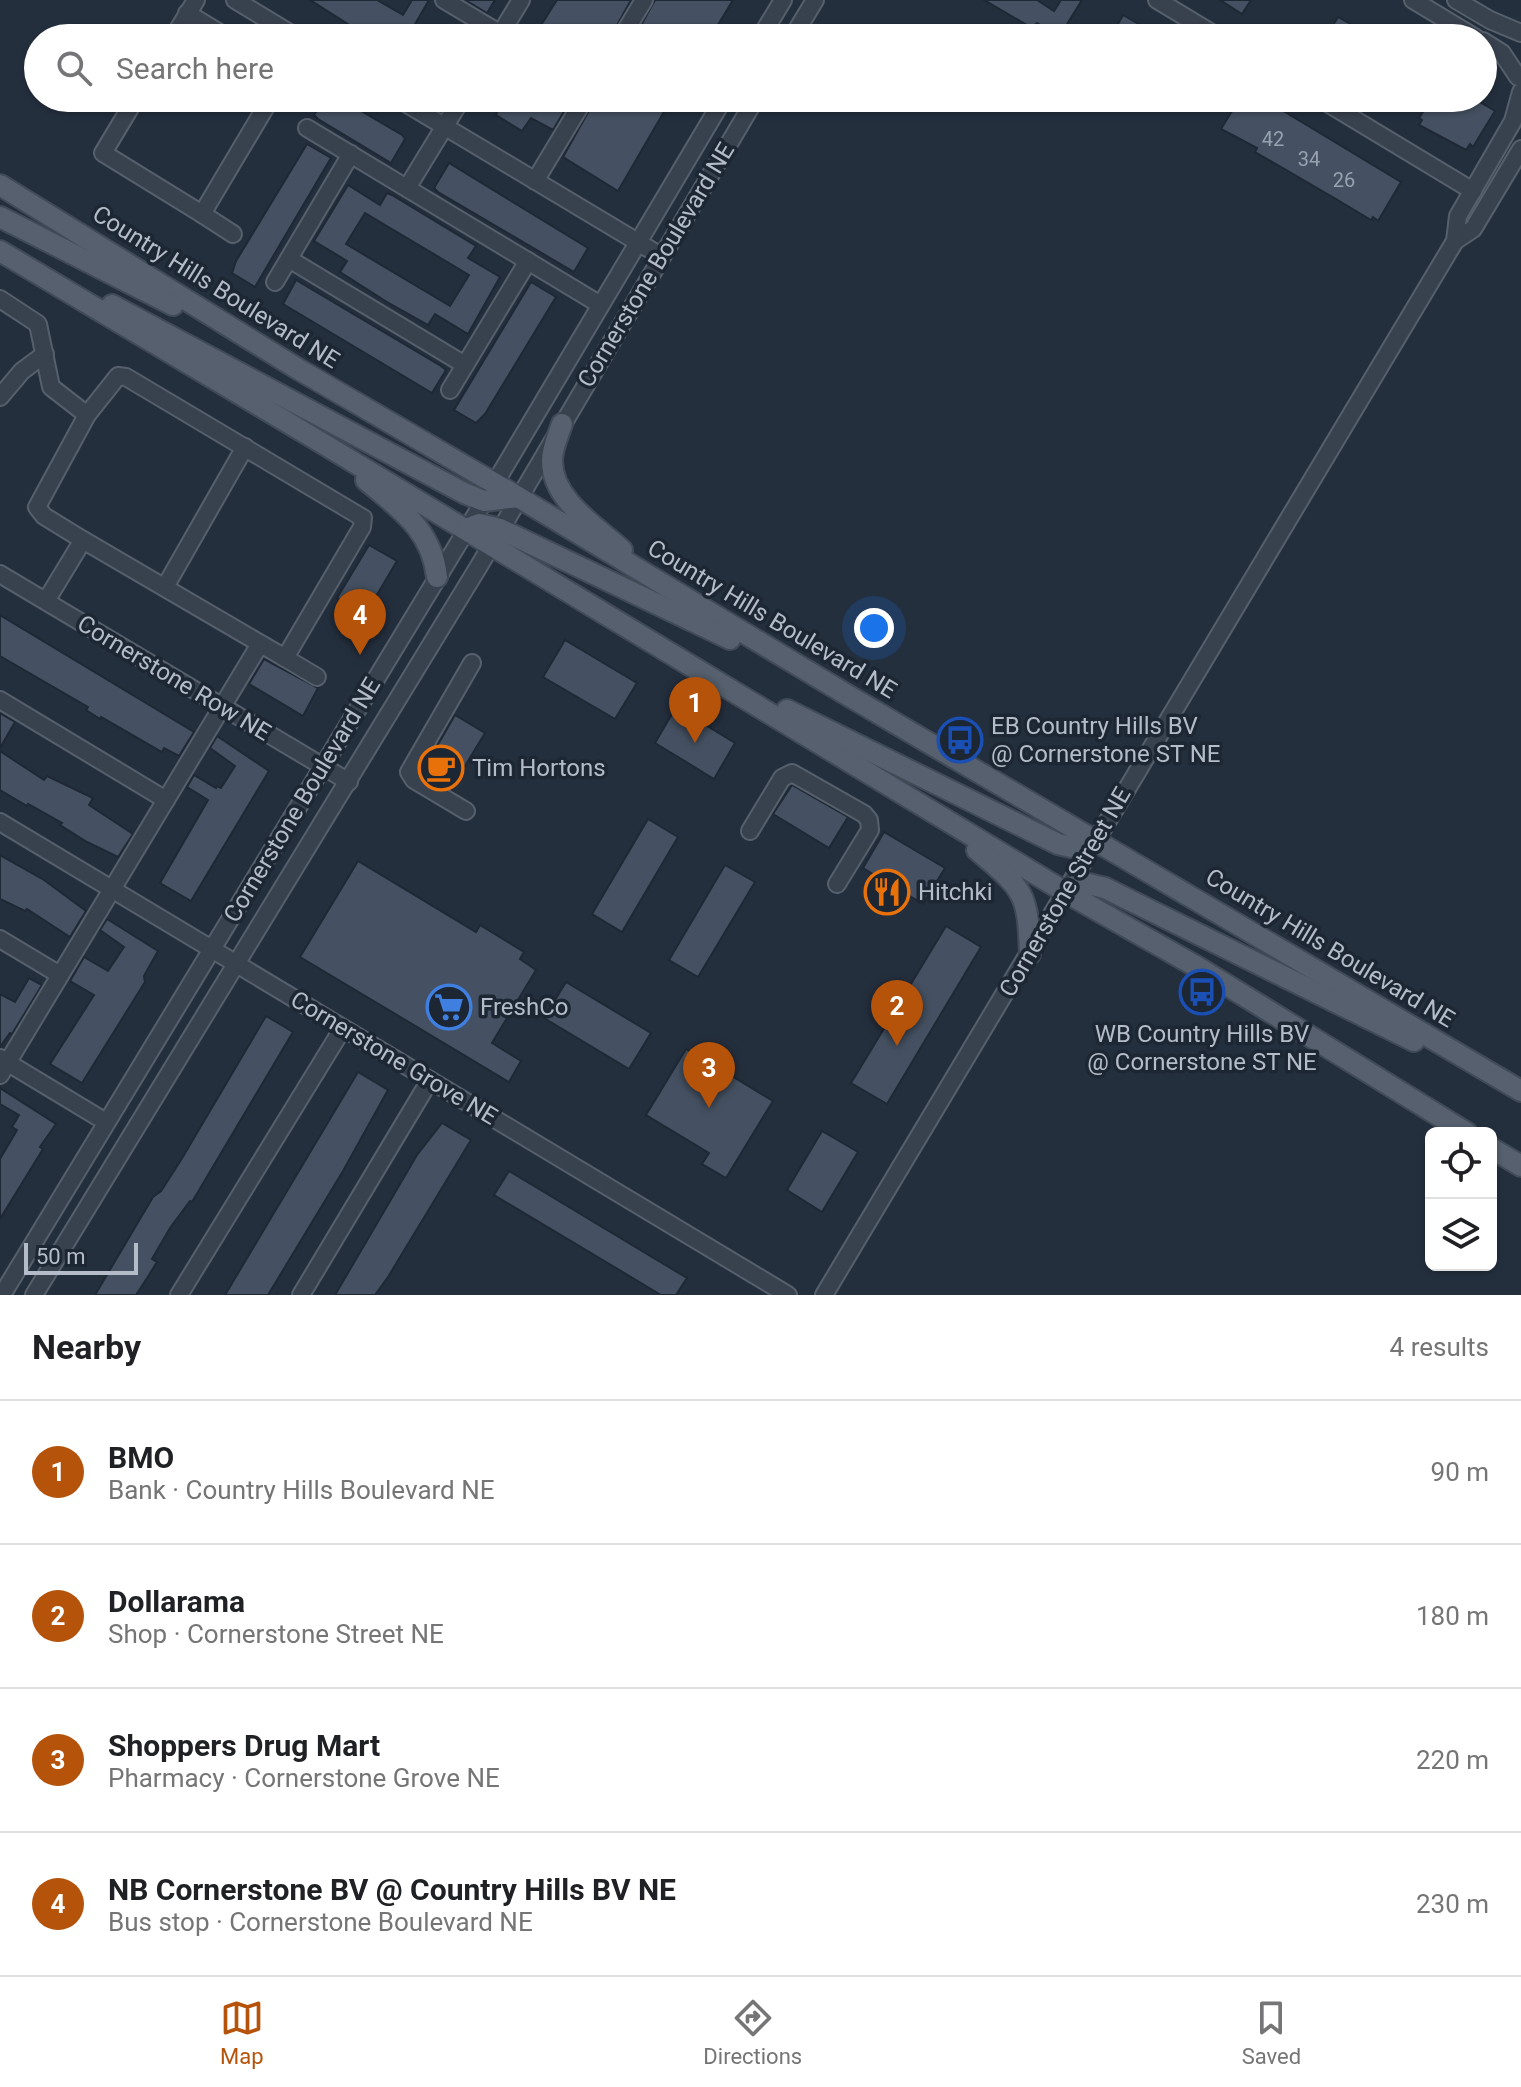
<!DOCTYPE html>
<html lang="en">
<head>
<meta charset="utf-8">
<style>
	:root { --surface:#fff; --page:#f6f6f6; --text:#202124; --muted:#757577; --line:#e0e0e0; --accent:#b45309 }
	body { margin:0; font-family:Roboto,sans-serif; background:var(--page); color:var(--text) }
	.controls { position:absolute; right:24px; bottom:24px; display:grid; overflow:hidden; border-radius:12px; box-shadow:0 2px 6px #0004 }
	.controls button { width:72px; height:72px; display:grid; place-items:center; padding:0; border:0; border-bottom:2px solid var(--line); background:var(--surface); color:var(--text); font:40px sans-serif }
	.scale { position:absolute; left:24px; bottom:20px; width:114px; box-sizing:border-box; padding-left:8px; border:4px solid #b4bcc9; border-top:0; font-size:22px; line-height:28px; white-space:nowrap; color:#b4bcc9; -webkit-text-stroke:6px #1d2633; paint-order:stroke }
	.you { position:absolute; left:874px; top:628px; width:28px; height:28px; margin:-20px; border:6px solid #fff; border-radius:50%; background:#1a73e8; box-shadow:0 0 0 12px #1a73e833 }
	.badge { display:grid; place-items:center; width:52px; height:52px; border-radius:50%; background:var(--accent); color:#fff; font-size:26px; font-weight:700 }
	.pin { position:absolute; translate:-50% -66px; filter:drop-shadow(0 2px 4px #0008) }
	.pin::after { content:''; position:absolute; top:42px; width:28px; height:24px; background:inherit; clip-path:polygon(0 0,100% 0,50% 100%) }
	.list { margin:0; padding:0; list-style:none }
	h2 { display:flex; justify-content:space-between; align-items:center; height:104px; margin:0; padding:0 32px; font-size:34px }
	h2 small { font-size:26px; font-weight:400; color:var(--muted) }
	.list li { display:grid; grid-template-columns:52px 1fr auto; gap:24px; align-items:center; box-sizing:border-box; height:144px; padding:0 32px; border-top:2px solid var(--line) }
	.list b { display:block; font-size:30px; white-space:nowrap }
	.list p { margin:0; font-size:26px; white-space:nowrap; color:var(--muted) }
	.list em { font-size:26px; font-style:normal; color:var(--muted) }
	.icon { flex:none; width:44px; height:44px; fill:none; stroke:currentColor; stroke-width:2; stroke-linecap:round; stroke-linejoin:round }
	.map { position:relative; flex:none; width:1521px; height:1295px; overflow:hidden }
	.search { position:absolute; background:var(--surface); box-shadow:0 2px 6px #0004; left:24px; right:24px; top:24px; height:88px; display:flex; align-items:center; gap:20px; box-sizing:border-box; padding:0 28px; border-radius:44px; color:var(--muted); font-size:30px }
	.sheet { height:680px; background:var(--surface) }
	nav { display:flex; justify-content:space-around; align-items:center; box-sizing:border-box; height:112px; border-top:2px solid var(--line); background:var(--surface); font-size:22px; color:var(--muted) }
	nav a { display:grid; justify-items:center; gap:4px }
	nav .on { color:var(--accent) }
	.map>svg:first-child { display:block }
</style>
</head>
<body>
<div class="map">
<svg width="1521" height="1295" viewBox="0 0 1521 1295">
	<rect width="100%" height="100%" fill="#242f3e"/>
	<g fill="#455162" stroke="#1f2835" stroke-width="2" fill-rule="evenodd">
		<path d="M310,0H377L403,15L412,0H429L414,26L434,38H370Z"/>
		<path d="M465,0H495L487,13Z"/>
		<path d="M557,0H631L610,38H544L536,33Z"/>
		<path d="M655,0H733L710,38H634Z"/>
		<path d="M984,0H1037L1054,11L1061,0H1082L1059,37L1037,23L1032,28Z"/>
		<path d="M1220,0H1251L1242,14Z"/>
		<path d="M1123,15L1163,38H1110Z"/>
		<path d="M1338,17L1354,26L1352,30L1366,38H1325Z"/>
		<path d="M325,98H339L402,135L405,139L391,163L318,119L314,115Z"/>
		<path d="M501,98H572L553,130L531,118L522,131L496,115L497,112L494,110Z"/>
		<path d="M596,98H672L618,191L563,157Z"/>
		<path d="M1240,98H1262L1401,182L1378,221L1373,217L1371,220L1336,199L1255,152L1257,148L1221,129Z"/>
		<path d="M1432,98H1473L1495,111L1473,147L1470,144L1466,150L1419,125L1422,120L1419,118Z"/>
		<path d="M307,144L331,158L255,287L232,273L236,261Z"/>
		<path d="M449,163L588,248L574,272L438,192L434,188Z"/>
		<path d="M348,185L380,205L387,193L392,195L476,246L468,258L500,277L468,334L435,314L428,325L387,302L340,272L347,261L314,241ZM365,213L469,275L450,306L346,244Z"/>
		<path d="M296,280L441,366L446,370L432,393L283,304Z"/>
		<path d="M531,282L556,297L485,414L476,423L454,410Z"/>
		<path d="M369,545L397,561L365,615L337,598Z"/>
		<path d="M0,615L194,732L179,756L164,748L162,752L101,717L100,719L86,710L88,707L0,656Z"/>
		<path d="M565,640L637,683L615,719L543,677Z"/>
		<path d="M264,659L318,688L303,716L249,684Z"/>
		<path d="M676,707L735,743L714,779L655,743Z"/>
		<path d="M0,713L15,722L0,748Z"/>
		<path d="M455,715L485,733L451,789L422,772Z"/>
		<path d="M217,736L269,771L191,901L160,883L208,800L187,787L194,775L216,788L217,786L221,788L235,766L210,748Z"/>
		<path d="M0,751L44,780L47,776L93,798L89,805L133,834L118,857L87,842L60,825L62,823L28,804L27,806L0,790Z"/>
		<path d="M792,785L848,817L829,848L773,814Z"/>
		<path d="M648,819L678,837L622,932L592,914Z"/>
		<path d="M884,832L945,868L923,904L863,868Z"/>
		<path d="M0,855L44,880L86,911L70,937L27,909L25,911L0,899Z"/>
		<path d="M358,861L476,932L480,925L524,952L520,959L536,970L492,1043L521,1061L509,1082L300,957Z"/>
		<path d="M725,865L755,882L698,977L669,960Z"/>
		<path d="M107,919L158,951L144,976L145,982L82,1083L50,1064L94,995L70,981L84,957L108,971L124,947L100,930Z"/>
		<path d="M946,926L981,947L887,1104L851,1083Z"/>
		<path d="M29,978L42,985L12,1034L10,1033L0,1047V994L15,1002Z"/>
		<path d="M566,982L651,1033L629,1069L544,1018Z"/>
		<path d="M266,1016L293,1032L192,1202L190,1201L170,1228L152,1259L157,1262L149,1275L136,1295H95L153,1197L161,1191L181,1160Z"/>
		<path d="M686,1049L702,1058L719,1060L727,1073L773,1101L726,1178L702,1164L709,1153L646,1115Z"/>
		<path d="M358,1072L388,1090L343,1171L268,1295H225Z"/>
		<path d="M0,1088L56,1124L40,1147L43,1149L0,1219V1159L17,1130L12,1127L19,1115L0,1104Z"/>
		<path d="M442,1123L471,1140L388,1277L375,1295H335L417,1155Z"/>
		<path d="M822,1131L858,1152L822,1212L787,1190Z"/>
		<path d="M509,1171L687,1278L676,1295H661L494,1195Z"/>
	</g>
	<g fill="none" stroke-linecap="round" stroke-linejoin="round">
		<g stroke="#565f6c" stroke-width="20">
			<g id="minor">
				<path d="M235,0L298,38"/>
				<path d="M444,0L501,34"/>
				<path d="M1157,0L1220,38"/>
				<path d="M1413,0L1476,38"/>
				<path d="M1456,0L1490,20L1521,33"/>
				<path d="M187,13L228,38"/>
				<path d="M173,38L196,0"/>
				<path d="M498,38L521,0"/>
				<path d="M621,38L644,0"/>
				<path d="M760,38L783,0"/>
				<path d="M792,38L815,0"/>
				<path d="M1483,41L1502,53L1518,77"/>
				<path d="M136,98L103,153L202,214L271,98"/>
				<path d="M397,98L661,256"/>
				<path d="M1319,98L1473,191"/>
				<path d="M307,128L599,304"/>
				<path d="M535,181L585,98"/>
				<path d="M407,188L462,98"/>
				<path d="M202,214L233,234"/>
				<path d="M1455,241L1473,229L1521,149"/>
				<path d="M289,259L465,365"/>
				<path d="M275,282L351,154"/>
				<path d="M0,299L38,324L51,387L87,415L37,507L44,516L83,540L285,658L362,527L363,518L126,377L118,376L87,415"/>
				<path d="M450,390L528,261"/>
				<path d="M0,397L22,371L45,354"/>
				<path d="M0,574L349,782"/>
				<path d="M165,587L245,447"/>
				<path d="M46,601L83,540"/>
				<path d="M285,658L317,677"/>
				<path d="M0,700L166,800"/>
				<path d="M466,811L414,780L409,772L472,663"/>
				<path d="M0,822L788,1295"/>
				<path d="M750,831L782,778L792,773L864,814L869,820L870,830L837,884"/>
				<path d="M0,939L60,975"/>
				<path d="M0,1058L106,1122"/>
				<path d="M0,1075L260,644"/>
				<path d="M2,1295L495,483L724,98"/>
				<path d="M34,1295L479,566L756,98"/>
				<path d="M179,1295L343,1028"/>
				<path d="M301,1295L430,1080"/>
				<path d="M824,1295L1455,241L1458,216L1513,121L1521,92"/>
			</g>
		</g>
		<g stroke="#414a57" stroke-width="24">
			<g id="major">
				<path d="M0,185L298,369L518,497L849,696L1521,1091"/>
				<path d="M0,217L173,305"/>
				<path d="M0,251L327,446L1067,893L1199,968L1467,1133"/>
				<path d="M112,305L464,493L484,501L518,497"/>
				<path d="M562,424C558,436 552,448 552,461C552,500 597,527 622,550"/>
				<path d="M366,480C400,509 432,530 437,577"/>
				<path d="M466,529L479,524L500,529L730,639"/>
				<path d="M787,710L1058,844L1071,847L1095,840"/>
				<path d="M977,850C1024,890 1028,892 1030,954"/>
				<path d="M1067,893L1080,882L1105,888L1414,1041"/>
				<path d="M1491,1148L1521,1166"/>
			</g>
		</g>
		<use href="#minor" stroke="#38414e" stroke-width="16"/>
		<use href="#major" stroke="#56606e" stroke-width="20"/>
	</g>
	<defs>
		<g id="bus-ring" transform="scale(2.3)"><circle r="9.5" fill="#1d2633" stroke="#1a4fb4" stroke-width="1.5"/><path d="M-5-6H5V4H4V6H2V4H-2V6H-4V4H-5ZM-3.5-4V0h7V-4ZM-3.5 1.2v1.5H-2V1.2ZM2 1.2v1.5H3.5V1.2Z" fill="#1a4fb4"/></g>
		<g id="cafe-ring" transform="scale(2.3)"><circle r="9.5" fill="#1d2633" stroke="#e8710a" stroke-width="1.5"/><path d="M-5.5-4.5H6V0H3Q3 3.5 0 3.5H-2.5Q-5.5 3.5-5.5 0ZM3-3.2v2h1.7v-2ZM-6 4.5H4V6H-6Z" fill="#e8710a"/></g>
		<g id="restaurant-ring" transform="scale(2.3)"><circle r="9.5" fill="#1d2633" stroke="#e8710a" stroke-width="1.5"/><path d="M-5-6h1v4h1v-4h1v4h1v-4h1v5L-1.5 .5V6h-2V.5L-5-1ZM5-6V6H3V1.5H1.5Q1.5-4 5-6Z" fill="#e8710a"/></g>
		<g id="supermarket-ring" transform="scale(2.3)"><circle r="9.5" fill="#1d2633" stroke="#3f7fe0" stroke-width="1.5"/><path d="M-6-5.5h2.5l.6 2H6L4.5 2H-2.5L-4.4-4H-6ZM-1.5 3.2a1.3 1.3 0 1 0 .1 0ZM3 3.2a1.3 1.3 0 1 0 .1 0Z" fill="#3f7fe0"/></g>
	</defs>
	<g fill-rule="evenodd">
		<use href="#bus-ring" x="960" y="740"/>
		<use href="#cafe-ring" x="441" y="768"/>
		<use href="#restaurant-ring" x="887" y="892"/>
		<use href="#bus-ring" x="1202" y="992"/>
		<use href="#supermarket-ring" x="449" y="1007"/>
	</g>
	<g text-anchor="middle" stroke-width="7" stroke-linejoin="round" paint-order="stroke">
		<g font-size="20" fill="#98a1af">
			<text x="1273" y="146">42</text>
			<text x="1309" y="166">34</text>
			<text x="1344" y="187">26</text>
		</g>
		<g font-size="24" fill="#b4bcc9" stroke="#1d2633">
			<text transform="translate(656 265) rotate(-59)" y="8">Cornerstone Boulevard NE</text>
			<text transform="translate(216 287) rotate(32)" y="8">Country Hills Boulevard NE</text>
			<text transform="translate(772 619) rotate(31)" y="8">Country Hills Boulevard NE</text>
			<text transform="translate(174 678) rotate(31)" y="8">Cornerstone Row NE</text>
			<text transform="translate(302 800) rotate(-59)" y="8">Cornerstone Boulevard NE</text>
			<text transform="translate(1065 892) rotate(-60)" y="8">Cornerstone Street NE</text>
			<text transform="translate(1330 948) rotate(31)" y="8">Country Hills Boulevard NE</text>
			<text transform="translate(394 1058) rotate(31)" y="8">Cornerstone Grove NE</text>
		</g>
		<g font-size="24" fill="#b4bcc9" stroke="#1d2633" text-anchor="start">
			<text x="991" y="734">EB Country Hills BV<tspan x="991" dy="28">@ Cornerstone ST NE</tspan></text>
			<text x="472" y="776">Tim Hortons</text>
			<text x="918" y="900">Hitchki</text>
			<text x="480" y="1015">FreshCo</text>
			<text x="1202" y="1042" text-anchor="middle">WB Country Hills BV<tspan x="1202" dy="28">@ Cornerstone ST NE</tspan></text>
		</g>
	</g>
</svg>
<div class="controls">
<button><svg class="icon" aria-label="locate" viewBox="0 0 24 24"><circle cx="12" cy="12" r="6"/><path d="M12 2v4M12 18v4M2 12h4M18 12h4"/></svg></button>
<button><svg class="icon" aria-label="layers" viewBox="0 0 24 24"><path d="M12 4l9 5-9 5-9-5zM3 14l9 5 9-5"/></svg></button>
</div>
<div class="scale">50 m</div>
<div class="you"></div>
<div class="pin badge" style="left:695px;top:743px">1</div>
<div class="pin badge" style="left:897px;top:1046px">2</div>
<div class="pin badge" style="left:709px;top:1108px">3</div>
<div class="pin badge" style="left:360px;top:655px">4</div>
<div class="search"><svg class="icon" aria-label="search" viewBox="0 0 24 24"><circle cx="10" cy="10" r="6"/><path d="M15 15l6 6"/></svg>Search here</div>
</div>
<section class="sheet">
<h2>Nearby<small>4 results</small></h2>
<ul class="list">
<li><span class="badge">1</span><div><b>BMO</b><p>Bank · Country Hills Boulevard NE</p></div><em>90 m</em></li>
<li><span class="badge">2</span><div><b>Dollarama</b><p>Shop · Cornerstone Street NE</p></div><em>180 m</em></li>
<li><span class="badge">3</span><div><b>Shoppers Drug Mart</b><p>Pharmacy · Cornerstone Grove NE</p></div><em>220 m</em></li>
<li><span class="badge">4</span><div><b>NB Cornerstone BV @ Country Hills BV NE</b><p>Bus stop · Cornerstone Boulevard NE</p></div><em>230 m</em></li>
</ul>
</section>
<nav>
<a class="on"><svg class="icon" aria-label="map" viewBox="0 0 24 24"><path d="M3 6l6-2 6 2 6-2v14l-6 2-6-2-6 2zM9 4v14M15 6v14"/></svg>Map</a>
<a><svg class="icon" aria-label="directions" viewBox="0 0 24 24"><path d="M12 3l9 9-9 9-9-9zM9 14v-3h6M13 9l2 2-2 2"/></svg>Directions</a>
<a><svg class="icon" aria-label="saved" viewBox="0 0 24 24"><path d="M7 4h10v16l-5-4-5 4z"/></svg>Saved</a>
</nav>
</body>
</html>
